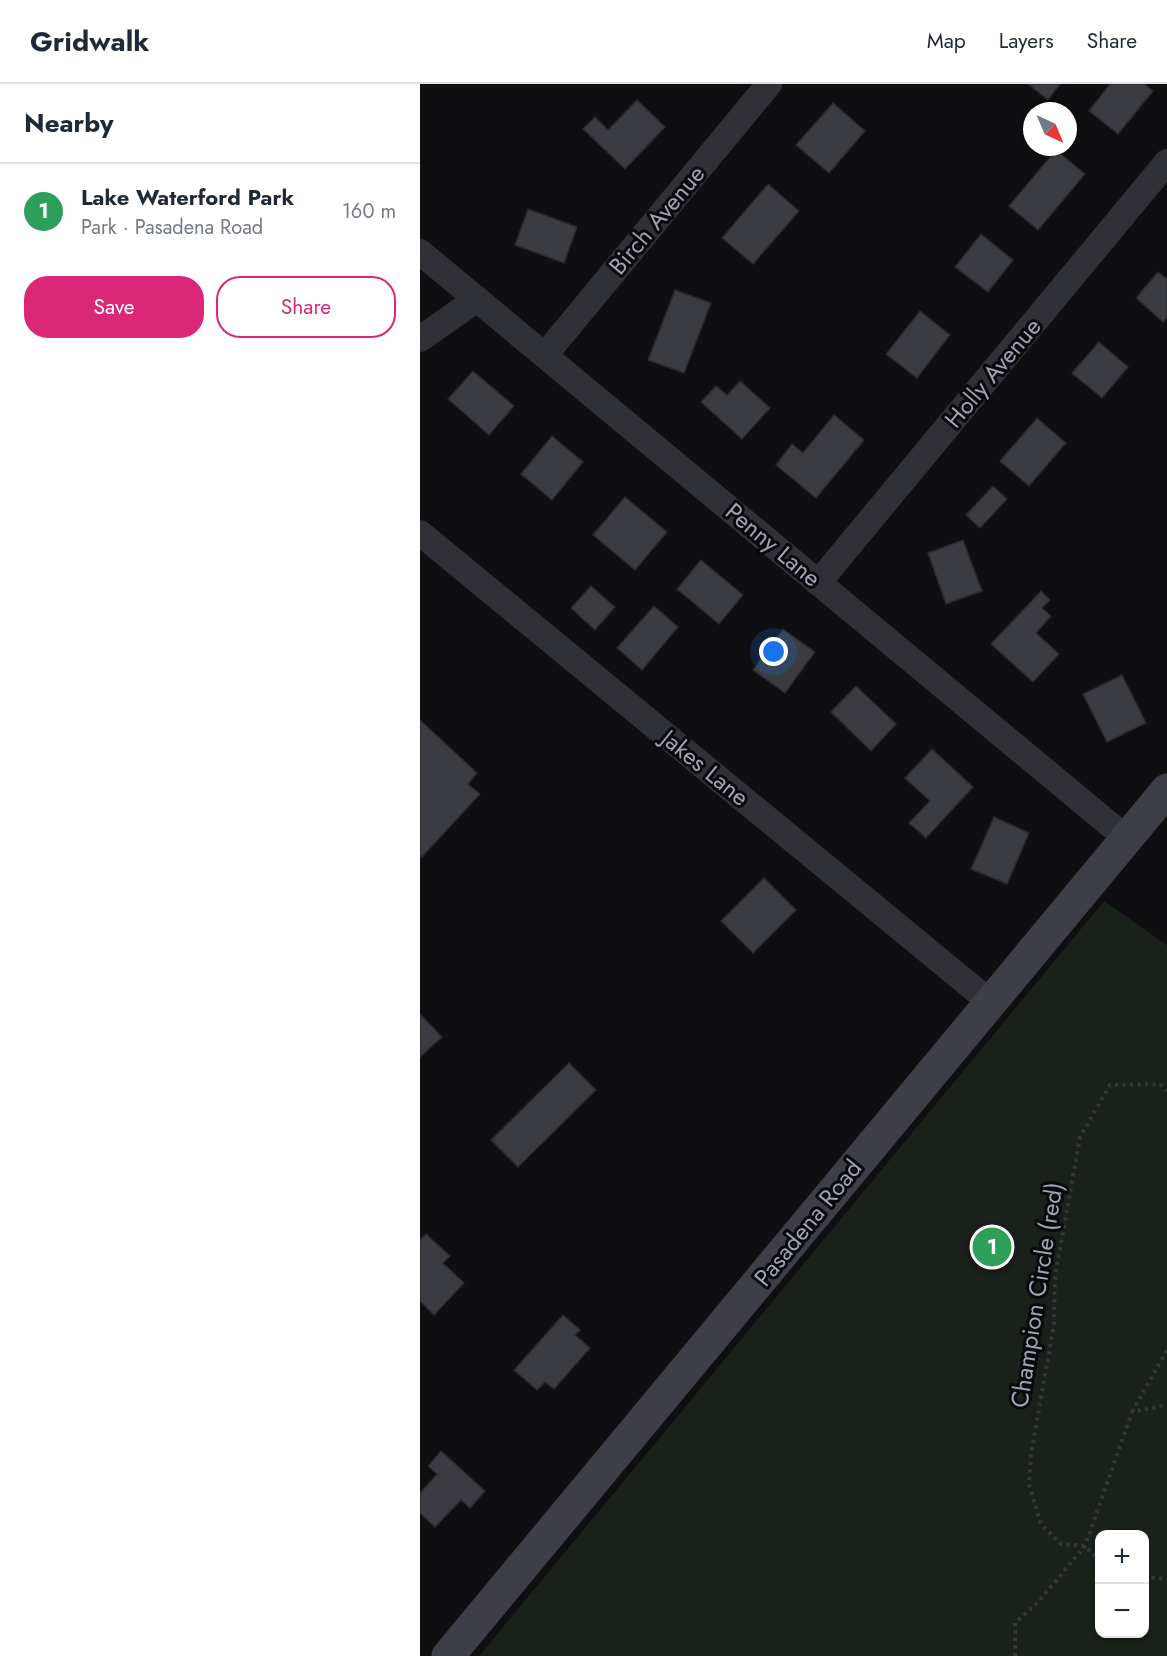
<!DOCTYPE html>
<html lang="en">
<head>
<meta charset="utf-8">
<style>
	:root { --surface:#fff; --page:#f6f6f7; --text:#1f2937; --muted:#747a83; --line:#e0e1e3; --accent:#db2777 }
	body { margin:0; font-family:Jost,sans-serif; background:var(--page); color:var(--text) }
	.controls { position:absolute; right:18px; bottom:18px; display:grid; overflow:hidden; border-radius:12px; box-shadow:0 2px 4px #0004 }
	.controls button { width:54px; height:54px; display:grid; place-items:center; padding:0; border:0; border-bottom:2px solid var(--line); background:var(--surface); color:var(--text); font:30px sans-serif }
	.compass { position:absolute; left:603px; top:18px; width:54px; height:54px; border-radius:50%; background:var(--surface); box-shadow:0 2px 4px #0004; rotate:136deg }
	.you { position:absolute; left:354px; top:568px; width:21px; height:21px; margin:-15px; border:4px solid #fff; border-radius:50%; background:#1a73e8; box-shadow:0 0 0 9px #1a73e833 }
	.badge { display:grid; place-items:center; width:39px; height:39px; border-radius:50%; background:var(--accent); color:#fff; font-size:20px; font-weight:700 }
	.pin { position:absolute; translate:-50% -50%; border:3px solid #fff; box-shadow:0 2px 6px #0006 }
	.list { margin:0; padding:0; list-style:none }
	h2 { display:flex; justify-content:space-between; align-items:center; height:78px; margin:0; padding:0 24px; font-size:26px }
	h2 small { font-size:20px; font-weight:400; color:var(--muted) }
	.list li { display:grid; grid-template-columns:39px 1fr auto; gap:18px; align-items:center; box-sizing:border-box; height:96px; padding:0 24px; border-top:2px solid var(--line) }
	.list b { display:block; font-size:22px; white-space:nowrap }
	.list p { margin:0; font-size:20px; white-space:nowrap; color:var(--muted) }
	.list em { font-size:20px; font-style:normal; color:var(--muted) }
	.actions { display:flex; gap:12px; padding:18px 24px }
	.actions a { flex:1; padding:14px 0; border:2px solid var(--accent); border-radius:24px; text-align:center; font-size:21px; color:var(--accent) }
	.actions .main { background:var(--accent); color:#fff }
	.map { position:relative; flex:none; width:747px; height:1572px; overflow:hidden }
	header { display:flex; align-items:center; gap:36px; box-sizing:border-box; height:84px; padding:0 30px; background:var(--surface); border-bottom:2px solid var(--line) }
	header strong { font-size:28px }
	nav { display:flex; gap:33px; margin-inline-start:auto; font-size:21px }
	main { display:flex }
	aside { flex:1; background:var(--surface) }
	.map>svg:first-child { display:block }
</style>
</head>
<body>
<header>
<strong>Gridwalk</strong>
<nav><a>Map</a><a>Layers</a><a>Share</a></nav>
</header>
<main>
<aside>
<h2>Nearby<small></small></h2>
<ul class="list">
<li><span class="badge" style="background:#2e9e5b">1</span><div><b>Lake Waterford Park</b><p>Park · Pasadena Road</p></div><em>160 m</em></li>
</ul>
<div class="actions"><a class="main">Save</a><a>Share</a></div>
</aside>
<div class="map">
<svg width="747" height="1572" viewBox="0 0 747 1572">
	<rect width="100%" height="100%" fill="#0f0f11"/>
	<path fill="#19211a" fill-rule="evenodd" d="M684,817L747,861V1572H59ZM680,1450H724V1550H680Z"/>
	<g fill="#3b3c41" stroke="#29292d" stroke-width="1.5">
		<path d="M608,0H640L628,16Z"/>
		<path d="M690,0H724L733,7L698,50L669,27Z"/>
		<path d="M217,16L245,43L205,85L163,45L175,33L188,46Z"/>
		<path d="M413,19L445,47L409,89L376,61Z"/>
		<path d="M636,66L665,90L618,146L589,122Z"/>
		<path d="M348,100L379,127L333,180L302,154Z"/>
		<path d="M108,125L157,143L144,179L95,161Z"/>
		<path d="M561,150L593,176L568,208L535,183Z"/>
		<path d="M738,188L747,195V234L743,238L716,214Z"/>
		<path d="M255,206L291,219L264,289L228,276Z"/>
		<path d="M500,227L530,251L497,294L466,270Z"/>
		<path d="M679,258L708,283L682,314L652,289Z"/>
		<path d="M53,287L94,322L69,351L28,315Z"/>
		<path d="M320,297L350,324L322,355L281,318L296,302L307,311Z"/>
		<path d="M414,331L444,356L396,414L356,381L372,360L383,369Z"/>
		<path d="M617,334L646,359L609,402L580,377Z"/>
		<path d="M132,352L163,378L132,416L101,390Z"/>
		<path d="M573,402L587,415L560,444L546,431Z"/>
		<path d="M205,413L247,448L215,486L173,451Z"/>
		<path d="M543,456L562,507L526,520L508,469Z"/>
		<path d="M281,476L323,511L299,540L257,505Z"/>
		<path d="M171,502L195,523L175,546L151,524Z"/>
		<path d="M621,507L630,516L622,524L631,532L616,549L639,570L613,598L571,560Z"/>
		<path d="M234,522L258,543L222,586L197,564Z"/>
		<path d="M363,545L395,568L365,609L333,586Z"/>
		<path d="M702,591L726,639L687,658L663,610Z"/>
		<path d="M436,602L476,640L451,667L411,628Z"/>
		<path d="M0,636L57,689L48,700L60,710L2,773L0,771Z"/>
		<path d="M512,665L553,703L506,754L489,739L510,717L485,694Z"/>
		<path d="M574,733L609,749L587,800L551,785Z"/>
		<path d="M344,794L376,826L333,869L301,837Z"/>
		<path d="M0,930L22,953L0,973Z"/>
		<path d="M149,979L176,1006L98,1083L71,1056Z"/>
		<path d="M6,1150L30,1172L23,1179L44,1199L14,1231L0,1217V1156Z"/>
		<path d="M143,1231L160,1246L155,1251L170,1264L134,1305L125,1298L117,1306L94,1286Z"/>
		<path d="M21,1367L65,1407L50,1424L41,1416L15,1443L0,1429V1409L17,1390L8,1382Z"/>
	</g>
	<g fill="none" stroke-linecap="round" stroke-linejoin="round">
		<g stroke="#36373d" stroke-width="4" stroke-dasharray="3 4.5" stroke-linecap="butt">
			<path d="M712,1328L747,1266"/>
			<path d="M680,1478L665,1462L641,1460L621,1440L609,1401L611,1370L634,1240L635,1193L660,1053L690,1001L740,1000L747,1007"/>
			<path d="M724,1493L747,1495"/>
			<path d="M595,1572V1539L618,1518L665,1462L712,1328L747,1321"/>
		</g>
		<g stroke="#303136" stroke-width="26">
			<path d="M0,168L706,754"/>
			<path d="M0,255L57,215"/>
			<path d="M125,271L349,0"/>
			<path d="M0,449L570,918"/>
			<path d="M398,499L747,78"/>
		</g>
		<path stroke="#3e3f46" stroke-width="33" d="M28,1572L747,706"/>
	</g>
	<g text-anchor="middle" stroke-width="6" stroke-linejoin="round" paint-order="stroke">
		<g font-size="24" fill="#9fa4b3" stroke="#0a0a0c">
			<text transform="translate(237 136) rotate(-50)" y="8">Birch Avenue</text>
			<text transform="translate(573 289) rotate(-50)" y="8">Holly Avenue</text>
			<text transform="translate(353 461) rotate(40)" y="8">Penny Lane</text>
			<text transform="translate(285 684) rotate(39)" y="8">Jakes Lane</text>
			<text transform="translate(388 1139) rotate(-51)" y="8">Pasadena Road</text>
			<text transform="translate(617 1211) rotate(-81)" y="8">Champion Circle (red)</text>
		</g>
	</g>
</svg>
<div class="controls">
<button>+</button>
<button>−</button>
</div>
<svg class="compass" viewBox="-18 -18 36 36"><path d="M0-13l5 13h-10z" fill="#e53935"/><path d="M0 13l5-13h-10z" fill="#747a83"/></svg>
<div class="you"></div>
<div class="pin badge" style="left:572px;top:1163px;background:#2e9e5b">1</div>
</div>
</main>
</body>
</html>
